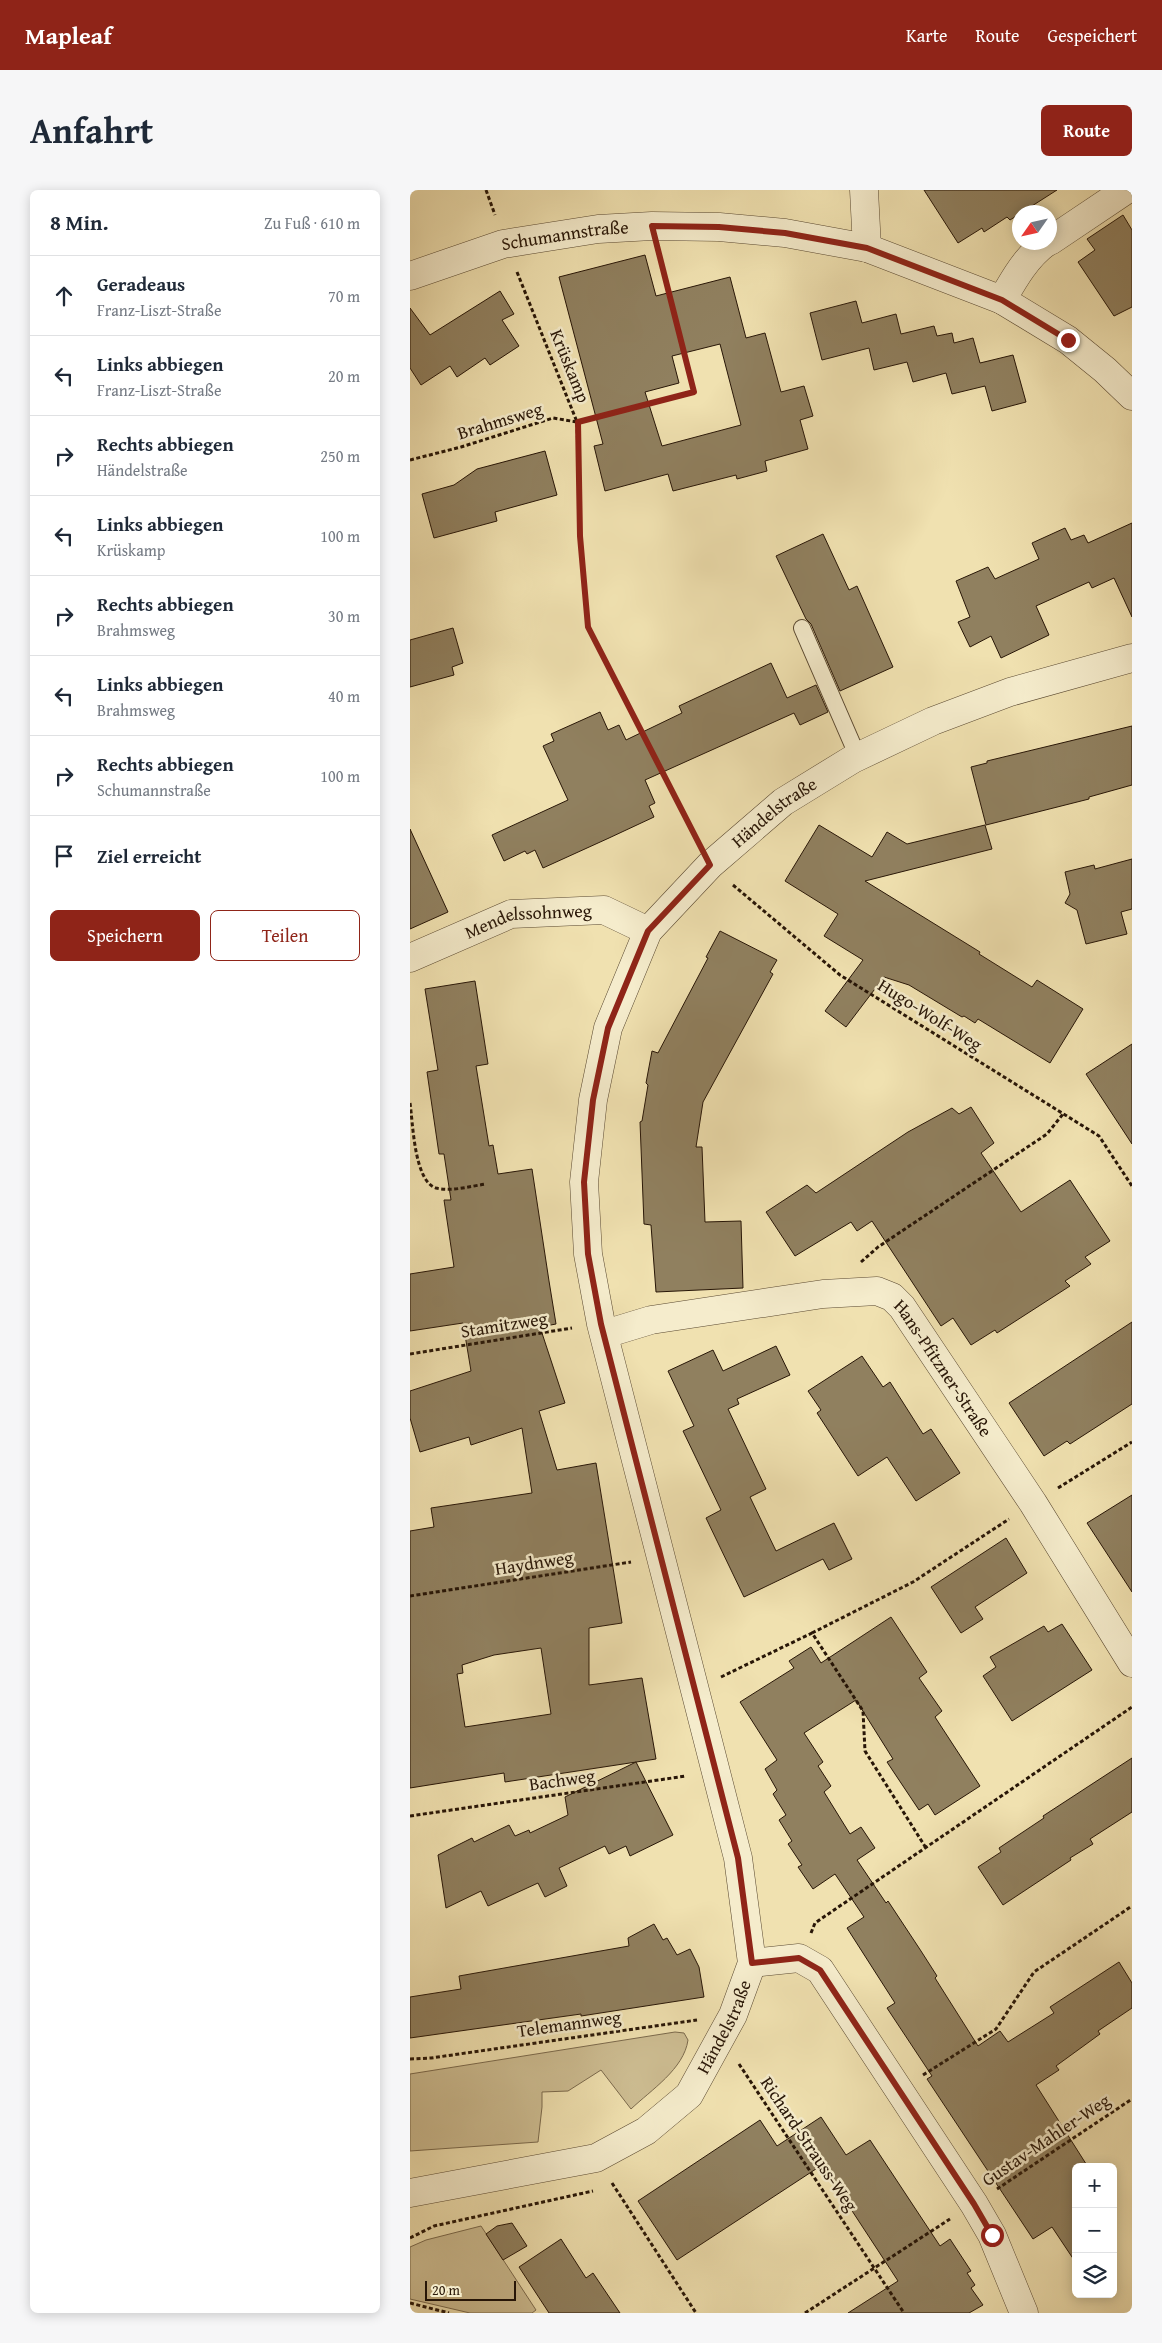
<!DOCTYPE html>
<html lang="de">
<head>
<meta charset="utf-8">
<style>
	:root { --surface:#fff; --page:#f6f6f7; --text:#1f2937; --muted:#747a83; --line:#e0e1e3; --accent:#8f2418 }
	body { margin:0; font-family:"Gentium Book Plus",serif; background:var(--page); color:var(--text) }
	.controls { position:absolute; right:15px; bottom:15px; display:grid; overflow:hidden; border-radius:8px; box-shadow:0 2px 12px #0003 }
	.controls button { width:45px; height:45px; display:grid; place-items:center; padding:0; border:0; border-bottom:1px solid var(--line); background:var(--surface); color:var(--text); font:25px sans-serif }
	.compass { position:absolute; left:602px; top:15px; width:45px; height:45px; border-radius:50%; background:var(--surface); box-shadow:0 2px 12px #0003; rotate:236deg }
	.scale { position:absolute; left:15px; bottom:12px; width:91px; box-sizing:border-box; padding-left:5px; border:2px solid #281607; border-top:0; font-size:14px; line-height:18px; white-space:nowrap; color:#281607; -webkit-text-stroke:4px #f5eccc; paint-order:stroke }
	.stop { position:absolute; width:15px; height:15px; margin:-11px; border:4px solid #8f2418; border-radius:50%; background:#fff }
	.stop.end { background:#8f2418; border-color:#fff; box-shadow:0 1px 5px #0008 }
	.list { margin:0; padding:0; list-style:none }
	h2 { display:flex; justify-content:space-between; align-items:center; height:65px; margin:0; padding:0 20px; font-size:21px }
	h2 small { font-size:16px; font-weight:400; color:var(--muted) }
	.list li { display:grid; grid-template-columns:32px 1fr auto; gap:15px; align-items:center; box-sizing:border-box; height:80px; padding:0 20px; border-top:1px solid var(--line) }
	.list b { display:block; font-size:19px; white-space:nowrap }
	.list p { margin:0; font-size:16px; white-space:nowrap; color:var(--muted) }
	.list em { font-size:16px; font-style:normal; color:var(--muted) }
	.actions { display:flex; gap:10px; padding:15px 20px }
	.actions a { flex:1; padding:11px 0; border:1px solid var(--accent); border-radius:8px; text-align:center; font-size:18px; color:var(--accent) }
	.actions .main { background:var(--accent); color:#fff }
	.icon { flex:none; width:28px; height:28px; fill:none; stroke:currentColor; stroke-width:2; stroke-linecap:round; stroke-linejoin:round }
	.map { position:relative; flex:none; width:722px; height:2123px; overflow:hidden; border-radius:8px }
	header { display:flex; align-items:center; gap:30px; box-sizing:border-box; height:70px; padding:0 25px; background:var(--accent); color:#fff }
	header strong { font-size:24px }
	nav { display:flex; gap:28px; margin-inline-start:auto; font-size:18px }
	.intro { display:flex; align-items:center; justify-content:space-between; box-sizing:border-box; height:120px; padding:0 30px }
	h1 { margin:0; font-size:35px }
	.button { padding:12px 22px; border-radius:8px; background:var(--accent); color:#fff; font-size:18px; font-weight:700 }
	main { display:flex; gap:30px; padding:0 30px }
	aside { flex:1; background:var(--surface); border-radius:8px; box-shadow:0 2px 12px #0003 }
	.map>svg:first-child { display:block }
</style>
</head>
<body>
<header>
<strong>Mapleaf</strong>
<nav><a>Karte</a><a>Route</a><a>Gespeichert</a></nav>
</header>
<div class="intro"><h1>Anfahrt</h1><a class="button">Route</a></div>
<main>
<aside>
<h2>8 Min.<small>Zu Fuß · 610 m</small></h2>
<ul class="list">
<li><svg class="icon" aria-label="ahead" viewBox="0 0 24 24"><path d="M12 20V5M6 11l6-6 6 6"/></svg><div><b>Geradeaus</b><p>Franz-Liszt-Straße</p></div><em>70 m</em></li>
<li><svg class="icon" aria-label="left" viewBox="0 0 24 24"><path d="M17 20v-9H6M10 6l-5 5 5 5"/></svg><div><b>Links abbiegen</b><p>Franz-Liszt-Straße</p></div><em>20 m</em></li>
<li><svg class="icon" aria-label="right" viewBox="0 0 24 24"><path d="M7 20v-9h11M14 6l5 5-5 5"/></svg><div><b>Rechts abbiegen</b><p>Händelstraße</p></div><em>250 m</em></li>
<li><svg class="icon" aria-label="left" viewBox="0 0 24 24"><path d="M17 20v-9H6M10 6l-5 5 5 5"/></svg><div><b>Links abbiegen</b><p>Krüskamp</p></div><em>100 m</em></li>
<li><svg class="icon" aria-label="right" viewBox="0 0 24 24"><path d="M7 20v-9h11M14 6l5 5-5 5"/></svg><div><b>Rechts abbiegen</b><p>Brahmsweg</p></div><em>30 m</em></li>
<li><svg class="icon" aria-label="left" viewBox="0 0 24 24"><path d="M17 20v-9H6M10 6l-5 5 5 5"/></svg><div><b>Links abbiegen</b><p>Brahmsweg</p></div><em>40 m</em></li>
<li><svg class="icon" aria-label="right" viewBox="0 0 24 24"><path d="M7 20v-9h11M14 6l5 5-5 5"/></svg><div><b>Rechts abbiegen</b><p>Schumannstraße</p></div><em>100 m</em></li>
<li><svg class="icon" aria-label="arrive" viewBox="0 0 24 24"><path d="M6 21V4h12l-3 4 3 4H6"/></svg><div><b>Ziel erreicht</b></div></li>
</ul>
<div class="actions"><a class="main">Speichern</a><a>Teilen</a></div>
</aside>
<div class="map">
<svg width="722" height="2123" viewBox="0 0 722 2123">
	<rect width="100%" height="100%" fill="#f0e1b0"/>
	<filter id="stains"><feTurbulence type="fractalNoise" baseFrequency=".004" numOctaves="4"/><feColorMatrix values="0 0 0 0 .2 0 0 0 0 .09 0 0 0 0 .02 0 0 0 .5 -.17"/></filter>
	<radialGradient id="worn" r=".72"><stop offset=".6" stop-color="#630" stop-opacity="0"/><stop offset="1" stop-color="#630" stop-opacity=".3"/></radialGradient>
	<g fill="#cebe93" stroke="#7b6a4d">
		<path d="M265,1842L274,1843L278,1850C274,1879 241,1900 221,1919L191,1880L158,1901L132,1902V1917L128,1952L0,1961V1884Z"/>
		<path d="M71,2036L126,2120L122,2123H60L0,2109V2057L16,2050Z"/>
	</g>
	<g fill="#90805f" stroke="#281607" fill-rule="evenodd">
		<path d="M514,0H647L600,30L597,27L574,42L572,38L548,53Z"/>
		<path d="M713,25L722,40V117L704,126L668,72L685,60L677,49Z"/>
		<path d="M235,65L246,106L320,87L336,148L355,143L371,202L394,196L403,226L390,230L398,259L355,271L357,281L327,289L326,285L263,301L258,284L195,301L184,256L193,254L149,87ZM310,154L331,235L252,256L235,202L269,193L262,166Z"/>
		<path d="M90,101L104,124L92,130L109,156L80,175L75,168L47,187L40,176L11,195L0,178V118L20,145Z"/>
		<path d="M446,111L452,133L486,124L491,144L524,136L527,146L542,143L544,153L563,148L570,173L603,165L616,212L582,221L575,196L542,204L536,183L503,192L497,172L464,180L459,158L412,170L400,123Z"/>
		<path d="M135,261L147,305L85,322L87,331L24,348L12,304L44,295L67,279Z"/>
		<path d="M722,333V427L704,388L682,398L679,392L626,416L639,445L591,468L581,446L560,457L548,432L560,427L546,391L578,377L585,389L629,369L622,353L655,338L661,350L674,345L678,353Z"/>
		<path d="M413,344L439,400L447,396L483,477L430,501L401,434L396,429L366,366Z"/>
		<path d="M43,438L53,473L42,477L44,485L0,497V450Z"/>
		<path d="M361,473L377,508L406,495L418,522L390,535L384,523L235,590L245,613L239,616L244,627L199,648L133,678L125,660L117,664L115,661L94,671L82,645L158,610L133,556L144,551L141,544L190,522L198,540L209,535L216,550L272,523L269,516Z"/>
		<path d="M722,536V595L679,607V609L576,635L561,577L577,573V571Z"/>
		<path d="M409,635L462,667L477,642L497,654L575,635L582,659L455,691L570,762L569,764L622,797L627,790L673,819L640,873L568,829L565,833L554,826L552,827L499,795L474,787L436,837L415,821L453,770L414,746L428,724L375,691Z"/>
		<path d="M0,639L38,722L0,739Z"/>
		<path d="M722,669V719L711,722L717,744L676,754L667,720L655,713L660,704L655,682L684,675L685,679Z"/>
		<path d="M310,741L367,770L360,782L363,784L293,912L286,957H292L295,1032L331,1031L333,1098L246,1102L241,1035L234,1034L230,932L232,931L238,895L236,893L242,861L248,863L298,768L296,767Z"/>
		<path d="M65,791L78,874L66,876L79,956L83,955L88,984L122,979L139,1091L146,1134L130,1137L155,1213L129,1221L147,1280L186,1273L212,1433L179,1438V1495L232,1488L246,1569L95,1592L94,1583L0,1598V1341L24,1337L21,1318L122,1303L112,1238L61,1255L59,1247L10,1262L0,1228V1201L61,1181L53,1133L0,1141V1084L44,1077L34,1010H41L34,964H29L17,882L28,880L15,799ZM131,1458L141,1524L55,1537L47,1484L53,1483L52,1475L84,1465Z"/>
		<path d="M722,854V954L676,884Z"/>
		<path d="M561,917L584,953L571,963L611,1022L660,990L700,1051L675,1067L681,1074L655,1091L660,1096L587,1143L585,1140L561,1155L543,1128L531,1136L462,1031L447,1041L441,1032L385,1066L356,1022L397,995L406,1003L498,942L542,918L549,924Z"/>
		<path d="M722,1132V1214L660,1254L657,1251L634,1266L599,1213Z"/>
		<path d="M366,1156L380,1185L327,1209L329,1214L318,1219L356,1299L340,1307L366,1361L424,1333L442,1369L419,1380L413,1369L334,1407L296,1328L311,1320L273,1241L284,1236L258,1181L303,1160L313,1181Z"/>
		<path d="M452,1166L473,1197L480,1192L513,1244L521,1239L550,1283L506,1311L477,1267L448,1286L407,1223L411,1220L398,1201Z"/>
		<path d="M722,1305V1402L677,1333Z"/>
		<path d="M596,1348L617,1383L565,1417L573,1429L551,1443L521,1397Z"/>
		<path d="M481,1427L517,1482L509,1488L532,1521L525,1527L570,1596L525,1625L518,1614L509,1620L477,1572L483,1569L446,1510L394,1543L413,1572L408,1576L421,1596L414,1602L440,1644L451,1637L465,1658L447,1670L476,1713L478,1711L511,1761L527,1786L525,1788L568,1856L590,1841L598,1852L644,1823L640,1817L709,1772L722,1793V1818L688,1841L690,1844L646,1876L649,1880L626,1895L678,1977H666V2073L642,2037L623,2049L517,1889L522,1886L477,1818L485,1813L437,1738L454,1727L425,1684L403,1699L388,1677L392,1675L378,1654L382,1651L369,1630L376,1625L363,1604L367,1600L355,1579L367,1570L330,1512L384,1478L379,1471L401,1457L411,1473Z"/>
		<path d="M652,1434L682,1480L602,1531L573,1486L586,1477L580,1467L634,1436L638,1442Z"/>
		<path d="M722,1568V1622L680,1649L683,1654L660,1668L661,1670L593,1715L568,1677L591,1662L589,1658L634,1628L633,1626Z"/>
		<path d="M226,1572L263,1645L220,1666L216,1656L199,1664L195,1656L149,1678L157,1696L135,1707L128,1693L78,1716L71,1701L36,1718L28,1665L62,1648L64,1652L99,1635L105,1646L119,1640L120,1643L158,1625L155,1607Z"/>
		<path d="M244,1734L253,1750L257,1748L267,1765L280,1759L289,1777L294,1807L171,1826V1824L0,1848V1807L51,1799L49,1786L219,1756L218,1748Z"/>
		<path d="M411,1927L436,1965L460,1950L530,2056L540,2049L561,2081L557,2083L565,2095L561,2098L573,2115L559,2123H438L488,2091L412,1975L267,2070L228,2011L350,1930L367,1956Z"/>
		<path d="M102,2033L117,2056L93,2070L76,2044L87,2036Z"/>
		<path d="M151,2049L176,2088L183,2083L210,2123H139L109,2077Z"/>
	</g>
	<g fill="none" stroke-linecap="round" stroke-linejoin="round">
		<g stroke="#5a4931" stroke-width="18">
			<path id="lane" d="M392,438L448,567"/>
		</g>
		<g stroke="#5a4931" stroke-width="29">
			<g id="street">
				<path d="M454,0L457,58"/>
				<path d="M640,51L716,0"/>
				<path id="s1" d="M0,86L93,54L188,39L242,36L309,37L375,43L457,58L592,110L658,150L695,180L722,206"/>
				<path d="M592,110C604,89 617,66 637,52"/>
				<path id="s2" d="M0,768L101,724L194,720L238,741"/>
				<path id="s3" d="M195,1144L241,1130L413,1104L467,1101L482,1107L492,1117L623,1313L722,1473"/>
				<path d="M342,1773L389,1768L410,1780L564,2014L582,2045L614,2123"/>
				<path id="s4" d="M0,2003L186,1968L236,1941L279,1905L323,1825L342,1773L328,1668L191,1134L178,1064L174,992L183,910L198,838L238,741L300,675L373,612L443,569L523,531L600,502L722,468"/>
			</g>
		</g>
		<g stroke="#281607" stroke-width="3" stroke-dasharray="4 2.5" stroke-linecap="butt">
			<path d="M76,0L85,25"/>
			<path d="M107,82L167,232L170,346L178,437L286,648"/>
			<path d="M0,270L51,257L143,228L167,232L284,203L249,66"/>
			<path d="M323,695L430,785L689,946L722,996"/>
			<path d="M0,913C3,933 4,991 26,998C41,1002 61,996 76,994"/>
			<path d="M451,1072L468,1057L637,944L653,924"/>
			<path d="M0,1164L162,1138"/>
			<path d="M648,1298L722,1252"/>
			<path d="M0,1406L221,1372"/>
			<path d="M402,1443L503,1392L599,1329"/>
			<path d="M311,1487L402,1443L453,1521L455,1561L516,1658"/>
			<path d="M0,1626L276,1586"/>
			<path d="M401,1743L405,1733L722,1517"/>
			<path d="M0,1869L21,1868L287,1830"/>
			<path d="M329,1874L494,2123"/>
			<path d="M513,1885L586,1839L624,1782L722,1716"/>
			<path d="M202,1993L286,2123"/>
			<path d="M587,1999L722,1909"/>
			<path d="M0,2048L24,2036L183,2001"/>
			<path d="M0,2113L39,2123"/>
			<path d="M395,2123L540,2029"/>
		</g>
		<use href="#lane" stroke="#f5eccc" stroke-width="16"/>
		<use href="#street" stroke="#f5eccc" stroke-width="28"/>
	</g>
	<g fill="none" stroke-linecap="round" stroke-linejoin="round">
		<path stroke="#8f2418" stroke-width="6" d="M582,2045L564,2014L410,1780L389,1768L342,1773L328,1668L191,1134L178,1064L174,992L183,910L198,838L238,741L300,675L178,437L170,346L168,232L284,202L242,36L309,37L375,43L457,58L592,110L658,150"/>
	</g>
	<g text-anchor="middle" stroke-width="5" stroke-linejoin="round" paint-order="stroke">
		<g font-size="18" fill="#281607" stroke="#f5eccc">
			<text dy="6" stroke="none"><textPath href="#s1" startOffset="161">Schumannstraße</textPath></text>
			<text transform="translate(160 176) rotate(68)" y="6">Krüskamp</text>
			<text transform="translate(90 231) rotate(-17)" y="6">Brahmsweg</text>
			<text dy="6" stroke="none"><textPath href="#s4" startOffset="1684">Händelstraße</textPath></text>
			<text dy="6" stroke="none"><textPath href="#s2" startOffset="126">Mendelssohnweg</textPath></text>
			<text transform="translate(520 825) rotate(32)" y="6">Hugo-Wolf-Weg</text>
			<text transform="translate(94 1135) rotate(-9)" y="6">Stamitzweg</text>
			<text dy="6" stroke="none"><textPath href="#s3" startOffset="380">Hans-Pfitzner-Straße</textPath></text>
			<text transform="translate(124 1373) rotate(-9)" y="6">Haydnweg</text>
			<text transform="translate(152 1590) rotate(-8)" y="6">Bachweg</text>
			<text transform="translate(159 1834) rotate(-8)" y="6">Telemannweg</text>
			<text dy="6" stroke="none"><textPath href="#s4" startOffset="379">Händelstraße</textPath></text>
			<text transform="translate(636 1950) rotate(-34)" y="6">Gustav-Mahler-Weg</text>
			<text transform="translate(399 1954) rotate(56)" y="6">Richard-Strauss-Weg</text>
		</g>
	</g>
	<rect width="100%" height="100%" filter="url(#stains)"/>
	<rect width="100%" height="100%" fill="url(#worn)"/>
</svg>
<div class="controls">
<button>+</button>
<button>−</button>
<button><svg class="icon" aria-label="layers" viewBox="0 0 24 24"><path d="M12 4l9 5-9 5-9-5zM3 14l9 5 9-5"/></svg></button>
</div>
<svg class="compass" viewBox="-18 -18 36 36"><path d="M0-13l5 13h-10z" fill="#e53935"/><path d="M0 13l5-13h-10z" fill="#747a83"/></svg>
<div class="scale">20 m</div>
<div class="stop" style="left:582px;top:2045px"></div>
<div class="stop end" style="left:658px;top:150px"></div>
</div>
</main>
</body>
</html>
